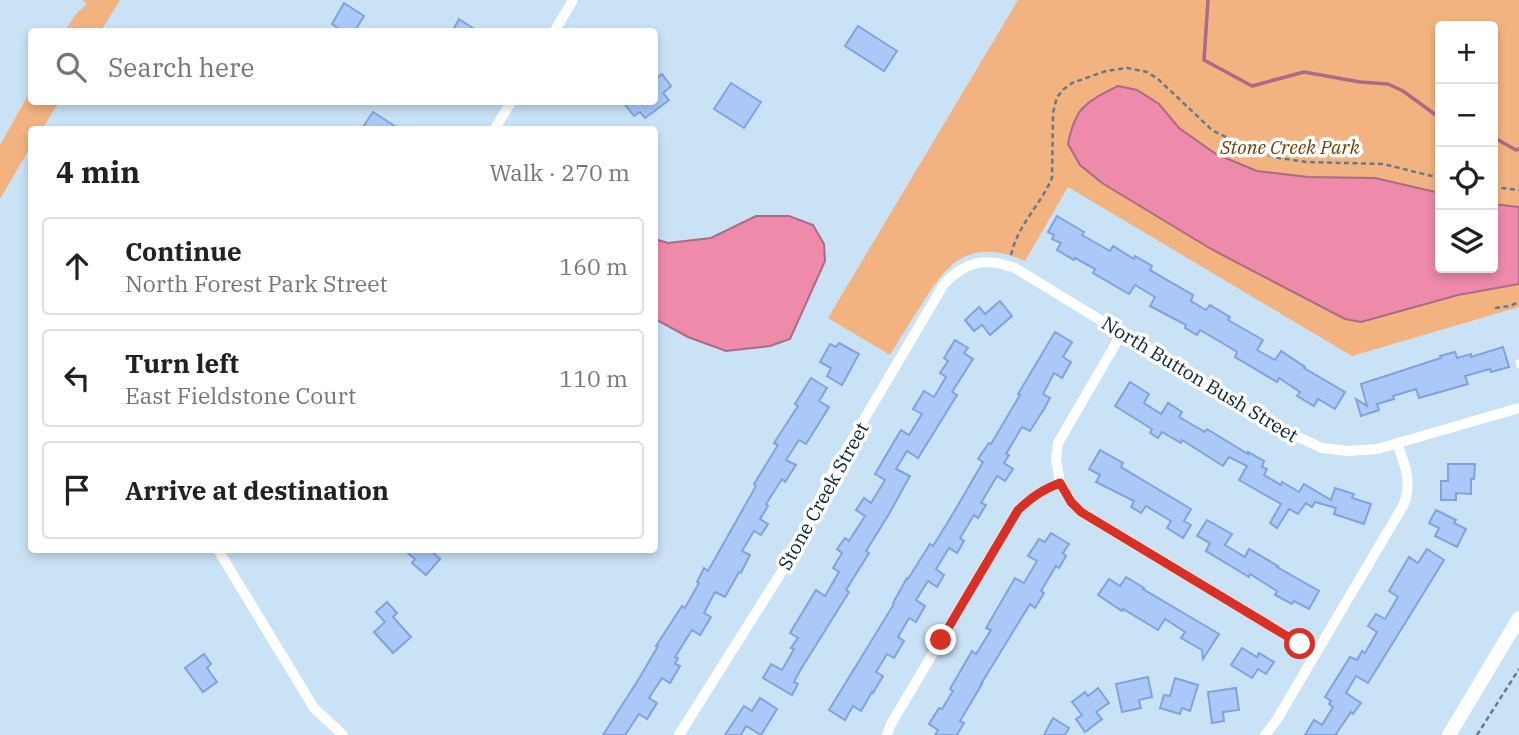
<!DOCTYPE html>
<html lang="en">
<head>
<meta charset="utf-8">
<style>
	:root { --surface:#fff; --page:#f6f6f6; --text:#202124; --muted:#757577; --line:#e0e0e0 }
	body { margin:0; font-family:"IBM Plex Serif",serif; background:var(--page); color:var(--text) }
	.controls { position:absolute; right:21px; top:21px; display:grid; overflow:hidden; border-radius:7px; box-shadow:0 4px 10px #0003 }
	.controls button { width:63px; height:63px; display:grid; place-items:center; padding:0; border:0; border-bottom:2px solid var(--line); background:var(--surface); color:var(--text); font:35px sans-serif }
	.stop { position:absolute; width:21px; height:21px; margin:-16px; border:5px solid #d93025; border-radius:50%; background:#fff }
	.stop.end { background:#d93025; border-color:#fff; box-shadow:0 2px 7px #0008 }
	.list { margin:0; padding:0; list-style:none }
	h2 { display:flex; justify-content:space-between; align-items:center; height:91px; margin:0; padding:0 28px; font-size:30px }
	h2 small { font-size:23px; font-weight:400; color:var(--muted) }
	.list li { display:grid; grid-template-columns:46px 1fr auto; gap:21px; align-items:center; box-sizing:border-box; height:98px; margin:0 14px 14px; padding:0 14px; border:2px solid var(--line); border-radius:7px }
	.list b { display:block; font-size:26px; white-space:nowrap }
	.list p { margin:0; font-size:23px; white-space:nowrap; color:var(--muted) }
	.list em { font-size:23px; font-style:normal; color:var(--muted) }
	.icon { flex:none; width:38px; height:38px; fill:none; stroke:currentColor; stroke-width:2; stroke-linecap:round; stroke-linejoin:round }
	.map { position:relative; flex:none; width:1519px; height:735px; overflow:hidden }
	.search { position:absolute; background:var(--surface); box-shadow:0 4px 10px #0003; left:28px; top:28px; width:630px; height:77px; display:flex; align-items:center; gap:18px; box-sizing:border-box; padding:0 24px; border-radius:7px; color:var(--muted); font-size:26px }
	.panel { position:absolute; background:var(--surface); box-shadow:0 4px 10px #0003; left:28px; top:126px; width:630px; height:427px; border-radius:7px }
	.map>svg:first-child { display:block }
</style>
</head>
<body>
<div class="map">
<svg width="1519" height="735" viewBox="0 0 1519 735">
	<rect width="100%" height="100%" fill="#c9e2f5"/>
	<g fill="#f2b380" fill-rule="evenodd">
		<path d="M82,0H120L101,31H65L75,15L87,4Z"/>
		<path d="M1018,0H1519V307L1352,356L1068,187L1025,261C972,238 948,260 922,304C911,321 900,338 890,355L828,318ZM1440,26H1493V268H1440Z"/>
		<path d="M31,90L32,102H59L42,129L32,130L31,146L0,199V145Z"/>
	</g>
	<g fill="#ee8aaa" stroke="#a96b87" stroke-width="2">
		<path d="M1118,86L1137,90L1159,104L1179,128L1216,154L1257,171L1308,177L1375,178L1440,193V268H1493V204L1519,207V284L1458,295L1361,322L1345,319L1211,249L1102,183L1080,165L1068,144C1075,107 1086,102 1118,86Z"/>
		<path d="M756,216H789L813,225L824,244L825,261L790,339L770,346L726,351L688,337L655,319V239L668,243L711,238Z"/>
	</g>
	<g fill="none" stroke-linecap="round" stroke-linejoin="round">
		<g stroke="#a96b87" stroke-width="3.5">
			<path d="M1208,0L1204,60L1252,86L1304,72L1360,82L1388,84L1403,91L1440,118"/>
			<path d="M1493,137L1516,150L1519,149"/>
		</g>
	</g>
	<g fill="#aac9f9" stroke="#80a3dc" stroke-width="2">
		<path d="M344,3L364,16L354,32H343L332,24Z"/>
		<path d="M459,19L479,32H452Z"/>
		<path d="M858,26L897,51L884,71L845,46Z"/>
		<path d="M662,74L671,86L663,93L669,100L645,118L640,112L634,116L623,102H654V80Z"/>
		<path d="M731,83L761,102L744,128L714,109Z"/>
		<path d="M373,112L401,130H361Z"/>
		<path d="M1057,216L1084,232L1082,235L1110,251L1113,246L1134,259L1135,256L1152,266L1150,270L1193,295L1191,301L1206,310L1210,305L1230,317L1228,320L1263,340L1257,350L1275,360L1281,351L1305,367L1304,368L1345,392L1335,409L1318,399L1314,406L1297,396L1300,392L1279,378L1277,382L1235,357L1237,352L1224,344L1200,330L1197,335L1185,328L1186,325L1150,306L1155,297L1135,285L1129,294L1093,273L1095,269L1075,258L1074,260L1057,250L1061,243L1052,239L1054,235L1048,232Z"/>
		<path d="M1000,301L1012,316L990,335L982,325L974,331L965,320L979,307L985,314Z"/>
		<path d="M1055,332L1072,342L1063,357L1071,362L1062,378L1054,373L1043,394L1050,398L1044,409L1030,431L1022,427L1006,454L1009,455L1004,463L1013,469L1005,481L997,476L981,503L986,505L978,518L974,515L960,538L964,541L957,553L949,548L936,569L944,575L937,587L928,581L916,600L925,606L916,622L909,618L898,637L904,641L894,658L887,654L876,672L883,676L873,693L872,692L861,711L853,706L845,720L829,710L894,604L893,603L907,578L908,579L930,544L933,546L954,512L983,462L978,459L989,443L991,444L1020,395L1018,394L1030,374Z"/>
		<path d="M955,340L968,348L964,353L973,359L952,392L957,395L918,458L907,451L896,469L910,476L889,514L866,551L869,553L846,590L849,592L801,669L794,682L798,684L792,695L763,678L771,664L782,670L794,649L791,648L798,638L790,633L816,590L825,596L839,572L833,568L842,553L837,549L845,538L849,541L865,516L856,510L864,498L871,503L885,480L875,474L901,430L909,435L922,414L913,409L924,391L934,397L946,377L940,373L948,361L944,358Z"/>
		<path d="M839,343L859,354L842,385L827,376L831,368L820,362L830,344L836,347Z"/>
		<path d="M1503,347L1509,367L1491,372L1490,369L1465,376L1468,384L1419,398L1416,389L1393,396L1394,399L1377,404L1379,410L1361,416L1356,399L1367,406L1361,384L1441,358L1440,356L1455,352L1457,358L1471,354V357Z"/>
		<path d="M811,378L827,388L819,401L829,407L806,444L799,440L786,460L796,465L785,482L782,479L766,504L768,506L760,519L768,524L761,535L754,531L742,551L750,555L741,573L739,572L725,597L715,592L704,613L711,617L700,635L692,630L675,657L678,658L675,664L680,666L670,683L662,678L649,698L657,703L647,719L639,714L625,735H603L640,677L658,646H656L682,606L685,608L699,583L697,582L704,568L708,571L756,486L754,484L778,445L774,443L798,406L795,404Z"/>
		<path d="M1130,382L1149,394L1144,403L1161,414L1168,403L1182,412L1179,417L1205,432L1207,429L1248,454V452L1264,461L1262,467L1267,469L1264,475L1281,485L1282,482L1299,492L1304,484L1331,500L1335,488L1354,494L1352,498L1371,504L1364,524L1334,514L1336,508L1315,502L1312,507L1306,503L1298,514L1289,509L1277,528L1270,523L1281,504L1239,480L1247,466L1229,457L1223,466L1182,440L1181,443L1162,432L1158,438L1150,433L1152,429L1115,406Z"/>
		<path d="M1100,450L1123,463L1121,467L1191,509L1184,521L1191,525L1183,538L1167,528L1171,521L1146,506L1141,513L1131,507L1134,501L1096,482L1100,475L1089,469Z"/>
		<path d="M1448,464H1475L1474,479H1471V494L1456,493V500H1441V481H1448Z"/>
		<path d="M1436,510L1456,520L1454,523L1466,529L1457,547L1435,536L1439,528L1429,523Z"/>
		<path d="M1207,520L1232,534L1225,545L1245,557L1249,549L1278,566L1277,567L1319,591L1309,609L1294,601L1292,604L1275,595L1277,591L1250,574L1249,577L1206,551L1210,543L1197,536Z"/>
		<path d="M1051,533L1069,544L1063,553L1066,556L1059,568L1056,566L1041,591L1044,593L1035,608L1030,604L981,684H982L960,721L964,723L957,735H935L938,730L929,724L939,708L942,709L953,691L950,689L972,651L976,654L991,630L986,628L1015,578L1024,583L1037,561L1028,556L1039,539L1045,542Z"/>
		<path d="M1427,549L1444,560L1368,683L1356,676L1346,693L1361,703L1353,714L1351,712L1336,734L1338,735H1305L1314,720L1322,725L1333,707L1329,704L1331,701L1325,697L1350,657L1357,660L1362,651L1365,653L1377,632L1368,626L1376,614L1385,619L1398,597L1389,591L1409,557L1418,563Z"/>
		<path d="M404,550H430L440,559L426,575L412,563L415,559Z"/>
		<path d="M1126,577L1144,588L1143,589L1219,634L1203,659L1202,650L1181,638L1185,632L1165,619L1158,630L1123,609L1122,611L1098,595L1109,579L1120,586Z"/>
		<path d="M387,602L397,613L393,617L411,637L393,653L374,632L385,622L376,612Z"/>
		<path d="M1242,648L1257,657L1259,653L1274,662L1266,674L1258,669L1252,678L1231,665Z"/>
		<path d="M204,654L211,664L207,668L217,682L203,692L185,668Z"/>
		<path d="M1148,677L1152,697L1139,700L1141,708L1122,712L1116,684Z"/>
		<path d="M1175,678L1198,685L1190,711L1182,708L1180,714L1160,708L1164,695L1170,696Z"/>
		<path d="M1098,688L1109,703L1096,712L1102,719L1085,732L1076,719L1082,715L1072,702L1085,692L1088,696Z"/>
		<path d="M1236,688L1239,710L1223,712L1224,721L1212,723L1208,692Z"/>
		<path d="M760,698L777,709L761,735L746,726L741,735H725L744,706L752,711Z"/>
		<path d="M1053,718L1069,728L1065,735H1044Z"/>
	</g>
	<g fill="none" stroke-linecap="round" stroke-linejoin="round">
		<g stroke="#617b8d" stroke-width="2.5" stroke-dasharray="5 3.5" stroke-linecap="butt">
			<path d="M1493,187L1519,190"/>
			<path d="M1011,255C1018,224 1040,206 1052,178L1053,113L1057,97L1064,89L1072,83L1106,71L1127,68L1147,72L1158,79L1212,130L1251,150L1279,158L1306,162L1383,164L1440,178"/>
			<path d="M1495,308L1510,306L1519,302"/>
			<path d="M1477,735L1519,669"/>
		</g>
		<path stroke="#fff" stroke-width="5" d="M1518,362L1519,366"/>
		<g stroke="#fff" stroke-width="10">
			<path d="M554,32L573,0"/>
			<path d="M494,130L511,102"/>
			<path d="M1122,333L1058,443L1056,459L1060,483L1071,502L1081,512L1315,653"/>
			<path d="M218,550L314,708L343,735"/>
			<path d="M679,735L791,557L833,472L944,284C966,261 985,257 1015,268L1274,426L1322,448L1349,451L1377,449L1519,408"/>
			<path d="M887,735L891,724L1018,510C1031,497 1043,490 1060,483"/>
			<path d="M1265,735L1276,721L1404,504C1412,481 1405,465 1397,443"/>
		</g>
		<path stroke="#fff" stroke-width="14" d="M1449,735L1519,618"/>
	</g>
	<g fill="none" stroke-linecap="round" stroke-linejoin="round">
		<path stroke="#d93025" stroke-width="9" d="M941,640L1018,510C1032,497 1042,490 1060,483L1071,502L1081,512L1300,644"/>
	</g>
	<g text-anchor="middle" stroke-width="7" stroke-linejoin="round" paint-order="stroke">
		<g font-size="19" font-style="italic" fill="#703d05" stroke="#fff">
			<text x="1290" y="154">Stone Creek Park</text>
		</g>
		<g font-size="19" fill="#082434" stroke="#fff">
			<text transform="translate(1200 379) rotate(31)" y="7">North Button Bush Street</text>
			<text transform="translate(823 496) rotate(-61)" y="7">Stone Creek Street</text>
		</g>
	</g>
</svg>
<div class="controls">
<button>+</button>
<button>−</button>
<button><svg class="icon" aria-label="locate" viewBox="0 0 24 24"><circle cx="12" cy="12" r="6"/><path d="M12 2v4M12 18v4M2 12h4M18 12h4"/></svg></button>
<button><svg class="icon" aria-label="layers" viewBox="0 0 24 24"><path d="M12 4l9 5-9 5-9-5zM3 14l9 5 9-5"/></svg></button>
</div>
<div class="stop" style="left:1300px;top:644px"></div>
<div class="stop end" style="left:941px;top:640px"></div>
<div class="search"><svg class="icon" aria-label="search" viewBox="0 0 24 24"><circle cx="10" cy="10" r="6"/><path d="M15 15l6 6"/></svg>Search here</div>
<section class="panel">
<h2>4 min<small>Walk · 270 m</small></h2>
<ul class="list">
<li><svg class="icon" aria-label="ahead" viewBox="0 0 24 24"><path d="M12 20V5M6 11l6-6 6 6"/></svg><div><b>Continue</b><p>North Forest Park Street</p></div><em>160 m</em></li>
<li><svg class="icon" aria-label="left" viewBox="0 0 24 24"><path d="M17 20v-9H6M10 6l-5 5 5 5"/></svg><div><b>Turn left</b><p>East Fieldstone Court</p></div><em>110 m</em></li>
<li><svg class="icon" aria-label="arrive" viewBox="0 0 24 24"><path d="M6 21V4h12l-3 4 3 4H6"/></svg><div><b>Arrive at destination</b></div></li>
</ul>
</section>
</div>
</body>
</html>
